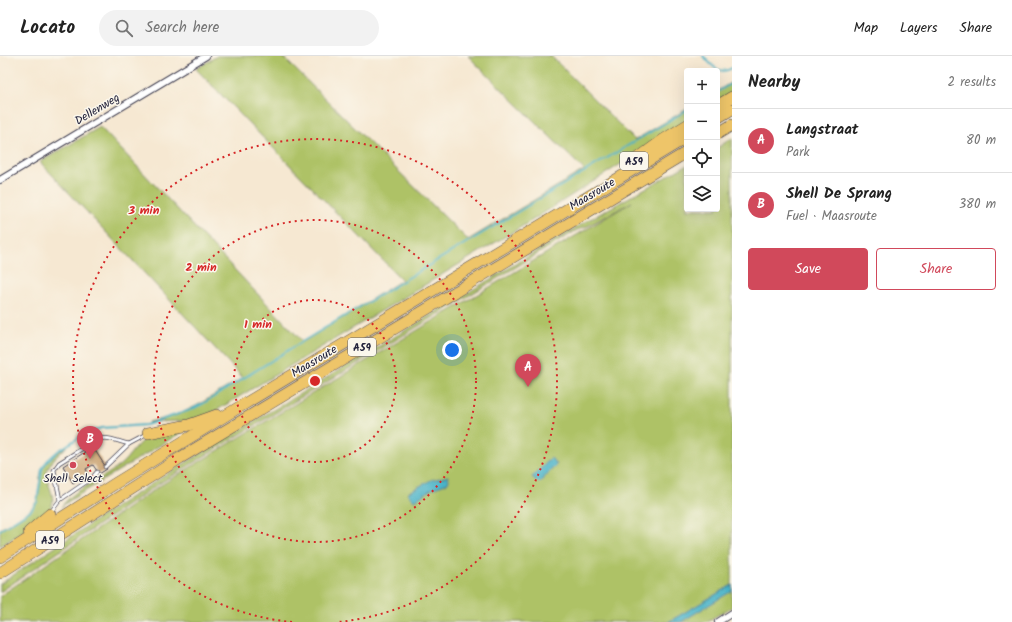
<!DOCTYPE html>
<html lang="en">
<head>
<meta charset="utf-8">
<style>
	:root { --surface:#fff; --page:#f2f2f2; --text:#222; --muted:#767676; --line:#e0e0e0; --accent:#d1495b }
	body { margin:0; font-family:Kalam,sans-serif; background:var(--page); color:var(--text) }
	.controls { position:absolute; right:12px; top:12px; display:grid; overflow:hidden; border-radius:4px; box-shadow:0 4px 16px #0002 }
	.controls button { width:36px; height:36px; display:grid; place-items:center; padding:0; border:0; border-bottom:1px solid var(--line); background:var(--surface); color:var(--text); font:20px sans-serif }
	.you { position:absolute; left:452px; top:294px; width:14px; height:14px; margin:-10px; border:3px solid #fff; border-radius:50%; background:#1a73e8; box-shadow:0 0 0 6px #1a73e833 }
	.badge { display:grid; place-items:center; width:26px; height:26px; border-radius:50%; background:var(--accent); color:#fff; font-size:13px; font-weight:700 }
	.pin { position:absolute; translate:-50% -33px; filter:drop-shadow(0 1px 2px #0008) }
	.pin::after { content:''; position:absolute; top:21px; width:14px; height:12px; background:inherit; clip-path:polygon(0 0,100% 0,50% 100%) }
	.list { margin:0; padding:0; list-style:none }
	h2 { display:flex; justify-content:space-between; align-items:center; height:52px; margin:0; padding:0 16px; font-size:17px }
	h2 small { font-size:13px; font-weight:400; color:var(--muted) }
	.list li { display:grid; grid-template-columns:26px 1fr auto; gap:12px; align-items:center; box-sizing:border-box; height:64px; padding:0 16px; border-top:1px solid var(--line) }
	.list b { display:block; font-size:15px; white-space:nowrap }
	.list p { margin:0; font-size:13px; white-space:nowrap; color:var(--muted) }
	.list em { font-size:13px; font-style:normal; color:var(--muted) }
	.actions { display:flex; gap:8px; padding:12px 16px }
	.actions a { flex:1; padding:9px 0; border:1px solid var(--accent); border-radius:4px; text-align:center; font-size:14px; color:var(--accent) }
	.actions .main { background:var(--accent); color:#fff }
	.icon { flex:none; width:22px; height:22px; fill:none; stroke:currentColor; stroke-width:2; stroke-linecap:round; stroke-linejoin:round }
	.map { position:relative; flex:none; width:732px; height:566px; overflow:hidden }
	header { display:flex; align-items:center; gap:24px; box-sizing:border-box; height:56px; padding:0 20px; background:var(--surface); border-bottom:1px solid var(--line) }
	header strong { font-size:19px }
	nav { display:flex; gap:22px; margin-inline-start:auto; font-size:14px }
	.search { width:280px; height:36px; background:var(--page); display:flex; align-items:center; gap:10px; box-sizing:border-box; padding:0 14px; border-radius:22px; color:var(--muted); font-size:15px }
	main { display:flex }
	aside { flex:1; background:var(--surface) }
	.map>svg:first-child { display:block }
</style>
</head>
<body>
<header>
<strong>Locato</strong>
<div class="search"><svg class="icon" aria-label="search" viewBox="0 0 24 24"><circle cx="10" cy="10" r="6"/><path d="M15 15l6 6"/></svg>Search here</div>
<nav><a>Map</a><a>Layers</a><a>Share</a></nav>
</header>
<main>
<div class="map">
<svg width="732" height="566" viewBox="0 0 732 566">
	<rect width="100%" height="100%" fill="#fbf7ec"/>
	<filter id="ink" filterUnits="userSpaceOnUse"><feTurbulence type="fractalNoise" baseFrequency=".025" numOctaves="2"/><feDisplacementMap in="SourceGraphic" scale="8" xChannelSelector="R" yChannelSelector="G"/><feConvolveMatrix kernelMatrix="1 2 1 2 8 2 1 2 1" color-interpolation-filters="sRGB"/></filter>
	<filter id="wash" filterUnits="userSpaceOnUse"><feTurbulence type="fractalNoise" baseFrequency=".012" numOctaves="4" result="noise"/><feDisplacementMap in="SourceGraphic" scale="16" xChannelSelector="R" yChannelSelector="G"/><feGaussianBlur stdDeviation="0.9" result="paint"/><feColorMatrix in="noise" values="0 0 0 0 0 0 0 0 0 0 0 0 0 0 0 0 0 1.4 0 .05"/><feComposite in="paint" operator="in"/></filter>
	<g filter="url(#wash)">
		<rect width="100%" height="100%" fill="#f6e8d2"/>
		<g fill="#aec266" stroke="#687250">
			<path d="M217,0H282L468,184L584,114L468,0H551L635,84L687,53V66L531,165L207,360L187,365L149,366L177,359L196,350L243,322L40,106L100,71L303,286L402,224L196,13Z"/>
			<path d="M732,26V37L717,47V35Z"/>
			<path d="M732,82V551L706,566H0V540L161,429L379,297L632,146L586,171L577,174L160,427L0,536V528L120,448L172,415L585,166L687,109V153H717V92Z"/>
			<path d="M190,371L72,443L61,451C77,430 100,426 120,409C130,401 136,387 148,381C157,376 178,374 190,371Z"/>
			<path d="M68,389C62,396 52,403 48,412C42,424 58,439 51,451C45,464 13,482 0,490V473C12,466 30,458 37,445C40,438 39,428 40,421C42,406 58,397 68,389Z"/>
		</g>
		<g fill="#49b2c7" stroke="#366a81">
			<path d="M551,402L557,408L539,427L532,421Z"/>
			<path d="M448,420L449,424L448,427L432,433L414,445L407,437L431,424Z"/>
			<path d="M732,529V535L681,566H668Z"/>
		</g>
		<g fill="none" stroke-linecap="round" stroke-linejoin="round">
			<g stroke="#49b2c7" stroke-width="2">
				<path d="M703,0C712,9 719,20 732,12"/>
				<path d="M717,36L732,27"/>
				<path d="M0,474L31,454L37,446L42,413L47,405L58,395L86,377L101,372L146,369L190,354L204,347L295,290L687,54"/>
			</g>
		</g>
		<g id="blocks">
			<path fill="#cda879" d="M89,385L107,413L99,418L93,409L86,413L88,417L73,427L63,410L85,396L81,389Z"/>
		</g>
	</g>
	<g filter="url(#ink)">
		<use href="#blocks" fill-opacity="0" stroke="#424052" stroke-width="1"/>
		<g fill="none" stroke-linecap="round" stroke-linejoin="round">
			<g stroke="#424052" stroke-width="4.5">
				<g id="lane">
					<path d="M90,387C106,378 112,384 129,388L146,379"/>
					<path d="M105,411L129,388"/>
					<path d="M60,444L92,422L97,416"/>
					<path d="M50,457L60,444L54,414L59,407L83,392"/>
				</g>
			</g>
			<g stroke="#424052" stroke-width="8">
				<g id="street">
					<path d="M0,124L206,0"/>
					<path d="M718,566L732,557"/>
				</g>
			</g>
			<g stroke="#424052" stroke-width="12">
				<g id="highway">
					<path d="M717,50L732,41"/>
					<path d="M717,62L732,53"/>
					<path d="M717,78L732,69"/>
					<path d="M633,106L663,84L687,69"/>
					<path d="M148,377L189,369L217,359"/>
					<path d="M29,476L50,458"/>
					<path d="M0,501L116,427L241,350L687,81"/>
					<path d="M0,517L180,402L687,96"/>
				</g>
			</g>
			<use href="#lane" stroke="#fff" stroke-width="3"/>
			<use href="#street" stroke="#fff" stroke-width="6"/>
			<use href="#highway" stroke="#eec569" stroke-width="11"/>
		</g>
	</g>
	<g fill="none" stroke="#d62828" stroke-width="2" stroke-dasharray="2 4">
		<circle cx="315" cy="325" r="81"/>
		<circle cx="315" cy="325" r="161"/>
		<path d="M292 566A242 242 0 1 1 338 566"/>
	</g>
	<circle fill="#d1495b" stroke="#fbf7ec" stroke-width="1.5" cx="73" cy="409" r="4"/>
	<g text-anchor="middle" stroke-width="3" stroke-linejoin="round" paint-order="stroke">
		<g fill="#fbf7ec" stroke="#636270" stroke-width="1">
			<rect x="620" y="96" width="28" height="18" rx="3"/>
			<rect x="348" y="282" width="28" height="18" rx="3"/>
			<rect x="36" y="475" width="28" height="18" rx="3"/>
		</g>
		<g font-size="11" font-weight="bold" fill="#22223b">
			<text x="634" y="109">A59</text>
			<text x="362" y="295">A59</text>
			<text x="50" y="488">A59</text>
		</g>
		<g font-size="12" fill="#22223b" stroke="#fbf7ec">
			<text transform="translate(97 53) rotate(-31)" y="4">Dellenweg</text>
			<text transform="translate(592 138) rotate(-31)" y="4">Maasroute</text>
			<text transform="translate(314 305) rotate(-31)" y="4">Maasroute</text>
		</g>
		<g font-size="12" fill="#22223b" stroke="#fbf7ec">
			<text x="73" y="426">Shell Select</text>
		</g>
	</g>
	<circle cx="315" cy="325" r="6" fill="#d62828" stroke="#fbf7ec" stroke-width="2"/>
	<g font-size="12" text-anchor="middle" font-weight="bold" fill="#d62828" stroke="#fbf7ec" stroke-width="3" stroke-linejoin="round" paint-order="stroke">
		<text x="144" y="158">3 min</text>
		<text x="201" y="215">2 min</text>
		<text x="258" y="272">1 min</text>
	</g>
</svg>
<div class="controls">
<button>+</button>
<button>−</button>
<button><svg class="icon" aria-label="locate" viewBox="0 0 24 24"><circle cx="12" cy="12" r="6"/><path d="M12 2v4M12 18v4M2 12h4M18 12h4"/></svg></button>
<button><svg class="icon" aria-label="layers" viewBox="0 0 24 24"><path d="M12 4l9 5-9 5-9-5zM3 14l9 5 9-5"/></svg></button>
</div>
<div class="you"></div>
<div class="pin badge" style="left:528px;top:331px">A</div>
<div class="pin badge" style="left:90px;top:403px">B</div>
</div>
<aside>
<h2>Nearby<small>2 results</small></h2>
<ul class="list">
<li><span class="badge">A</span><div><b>Langstraat</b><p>Park</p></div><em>80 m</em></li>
<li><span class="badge">B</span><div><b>Shell De Sprang</b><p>Fuel · Maasroute</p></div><em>380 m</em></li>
</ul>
<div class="actions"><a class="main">Save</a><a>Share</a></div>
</aside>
</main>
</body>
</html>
